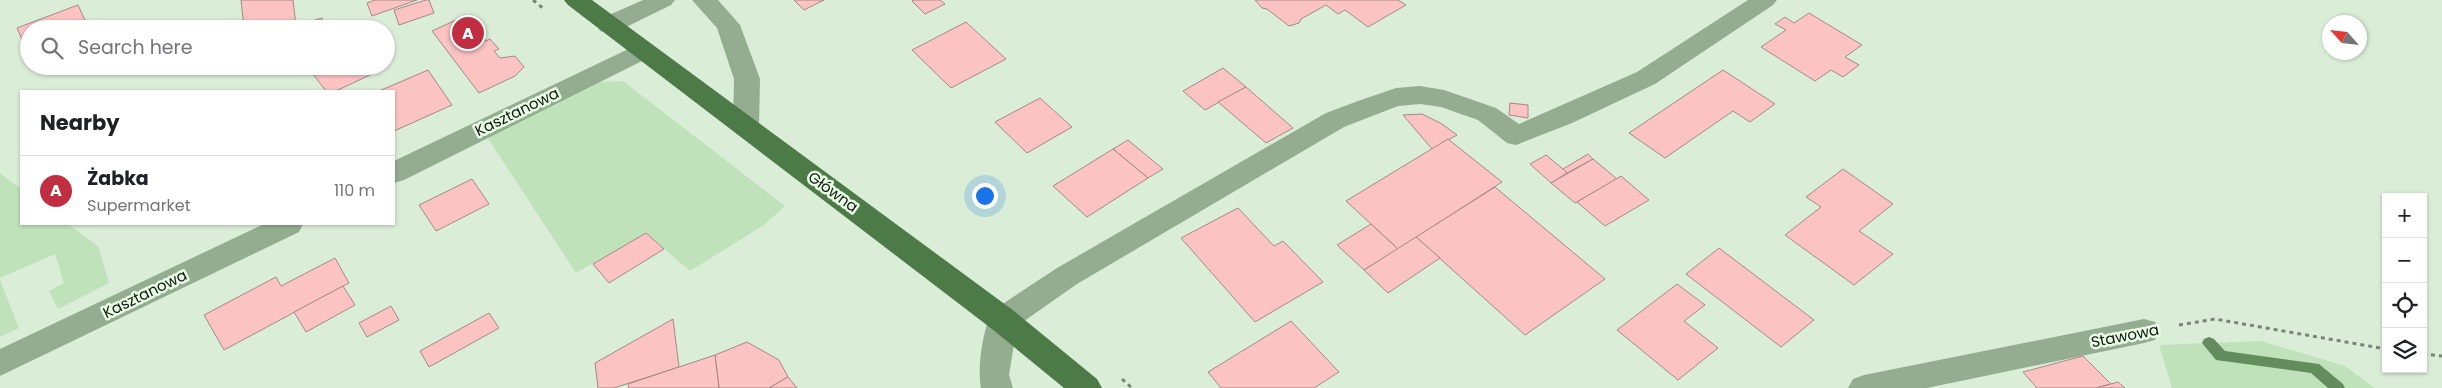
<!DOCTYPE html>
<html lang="en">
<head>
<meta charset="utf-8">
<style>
	:root { --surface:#fff; --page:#f6f6f6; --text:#202124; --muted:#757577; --line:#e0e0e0; --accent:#c02f41 }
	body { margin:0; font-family:Poppins,sans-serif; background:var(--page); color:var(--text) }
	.controls { position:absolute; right:15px; bottom:15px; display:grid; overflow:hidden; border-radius:0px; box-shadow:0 1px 4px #0004 }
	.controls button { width:45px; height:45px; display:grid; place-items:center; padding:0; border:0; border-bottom:1px solid var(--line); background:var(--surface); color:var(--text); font:25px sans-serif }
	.compass { position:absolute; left:2322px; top:15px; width:45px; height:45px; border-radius:50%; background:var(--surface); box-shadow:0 1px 4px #0004; rotate:297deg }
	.you { position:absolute; left:984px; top:195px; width:18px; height:18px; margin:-12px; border:4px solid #fff; border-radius:50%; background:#1a73e8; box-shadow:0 0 0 8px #1a73e833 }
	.badge { display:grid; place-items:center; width:32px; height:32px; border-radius:50%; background:var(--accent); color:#fff; font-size:16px; font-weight:700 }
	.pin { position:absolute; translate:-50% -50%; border:2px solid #fff; box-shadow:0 1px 5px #0006 }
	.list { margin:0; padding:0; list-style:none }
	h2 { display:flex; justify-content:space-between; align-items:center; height:65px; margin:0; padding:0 20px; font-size:21px }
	h2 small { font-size:16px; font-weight:400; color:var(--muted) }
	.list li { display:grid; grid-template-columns:32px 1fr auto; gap:15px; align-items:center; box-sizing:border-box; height:70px; padding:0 20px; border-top:1px solid var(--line) }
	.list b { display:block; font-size:19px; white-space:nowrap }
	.list p { margin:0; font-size:16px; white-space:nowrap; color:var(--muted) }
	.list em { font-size:16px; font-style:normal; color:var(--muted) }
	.icon { flex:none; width:28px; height:28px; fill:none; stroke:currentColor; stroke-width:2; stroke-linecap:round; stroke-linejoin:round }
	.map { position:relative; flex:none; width:2442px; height:388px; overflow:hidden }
	.search { position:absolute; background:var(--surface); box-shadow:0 1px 4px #0004; left:20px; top:20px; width:375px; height:55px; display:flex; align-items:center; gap:12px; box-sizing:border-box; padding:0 18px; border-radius:28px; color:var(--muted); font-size:19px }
	.panel { position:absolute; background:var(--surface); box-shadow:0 1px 4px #0004; left:20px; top:90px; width:375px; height:135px; border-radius:0px }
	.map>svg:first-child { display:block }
</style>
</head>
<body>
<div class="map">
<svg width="2442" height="388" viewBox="0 0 2442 388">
	<rect width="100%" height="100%" fill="#daeed7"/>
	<g fill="#bfe2ba">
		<path d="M623,81L785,206L764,225L690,271L646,233L576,273L487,137L595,82Z"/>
		<path d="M0,173L21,189V224H68L98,246L109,283L58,309L49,291L64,283L55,254L0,278Z"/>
		<path d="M0,280L19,328L0,337Z"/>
		<path d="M2261,341L2345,366L2375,388H2172L2159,345Z"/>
	</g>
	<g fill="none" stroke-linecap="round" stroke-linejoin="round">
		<path fill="#638d5d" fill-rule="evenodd" d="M2209,337L2214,339L2225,351L2319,364L2343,384L2345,388H2328L2311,373L2216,360L2202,343L2204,339Z"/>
	</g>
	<g fill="#fbc3c2" stroke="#a58887">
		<path d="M241,0H293L296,26L322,18L324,29H244Z"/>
		<path d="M375,0H417L372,16L367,3Z"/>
		<path d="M426,0H429L434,13L399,25L394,10Z"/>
		<path d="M794,0H824L804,10Z"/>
		<path d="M914,0H940L945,4L925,14L912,1Z"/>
		<path d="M1255,0H1398L1406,5L1368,27L1345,10L1338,14L1326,5L1301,19L1299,23L1289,26L1267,9L1262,8Z"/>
		<path d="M78,5L89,29H29V55L17,28Z"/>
		<path d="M1809,13L1862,45L1845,57L1859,65L1843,77L1831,70L1815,81L1761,47L1786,30L1775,24L1785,17L1794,23Z"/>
		<path d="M465,16L486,41L490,39L499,49L494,51L500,58L515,56L524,67L515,76L479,93L432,31Z"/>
		<path d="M966,22L1006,59L951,88L912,50Z"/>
		<path d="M315,66H365L372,74L336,91H326L309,69Z"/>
		<path d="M1223,68L1246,87L1205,110L1183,91Z"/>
		<path d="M428,70L452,105L394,131V91H379Z"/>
		<path d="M1723,70L1775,104L1750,122L1733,111L1665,158L1629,133Z"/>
		<path d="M1246,87L1293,128L1266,143L1218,102Z"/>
		<path d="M1040,98L1072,127L1027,153L995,122Z"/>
		<path d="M1510,103L1528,105V118L1509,115Z"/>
		<path d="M1422,114L1442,124L1457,135L1432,149L1403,115Z"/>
		<path d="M1448,139L1502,182L1398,249L1346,201Z"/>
		<path d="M1128,140L1163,169L1148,178L1113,149Z"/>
		<path d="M1113,149L1148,178L1087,217L1053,186Z"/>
		<path d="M1588,154L1593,159L1567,173L1563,169Z"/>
		<path d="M1546,155L1563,169L1567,173L1551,183L1530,164Z"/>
		<path d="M1593,159L1617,179L1575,203L1551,183Z"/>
		<path d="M1843,169L1893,204L1859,231L1893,254L1854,285L1785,235L1821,207L1806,197Z"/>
		<path d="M1621,176L1649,200L1605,226L1577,202Z"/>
		<path d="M472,179L489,204L436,231L419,205Z"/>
		<path d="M1495,187L1605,279L1525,335L1416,237Z"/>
		<path d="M1238,208L1274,246L1283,241L1323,282L1255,322L1181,238Z"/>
		<path d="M1371,224L1398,249L1364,270L1337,245Z"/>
		<path d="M646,233L664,249L609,283L593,264Z"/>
		<path d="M1416,237L1440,258L1388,293L1364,270Z"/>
		<path d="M1719,248L1814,320L1781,347L1686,274Z"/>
		<path d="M335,258L349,283L224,350L204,315L276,277L281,286Z"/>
		<path d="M1677,284L1705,305L1684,321L1718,348L1678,380L1617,330Z"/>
		<path d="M343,286L355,305L306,332L294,312Z"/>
		<path d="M391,306L399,320L367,337L359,323Z"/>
		<path d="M489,313L499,328L429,367L420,351Z"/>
		<path d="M673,319L679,367L614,388H598L595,363Z"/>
		<path d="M1291,321L1339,372L1314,388H1221L1208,372Z"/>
		<path d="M747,342L779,360L788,377L769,388H719L715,355Z"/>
		<path d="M715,355L719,388H629L628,384Z"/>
		<path d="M2083,356L2111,384L2096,388H2037L2023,372Z"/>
		<path d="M788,377L797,388H769Z"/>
		<path d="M2118,382L2125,388H2096L2111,384Z"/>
	</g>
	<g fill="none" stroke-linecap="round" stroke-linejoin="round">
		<g stroke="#788576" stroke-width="3" stroke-dasharray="4 4" stroke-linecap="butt">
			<path d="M533,0L544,9"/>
			<path d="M2179,325L2215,319L2386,349"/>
			<path d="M2423,354L2442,356"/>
			<path d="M1122,379L1132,388"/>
		</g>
		<g fill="#94ad91" fill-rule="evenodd">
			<path d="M643,0H675L671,5L618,31L609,33L600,31L597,25L600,19Z"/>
			<path d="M692,0H718L740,25L760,79L759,127L755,134L746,136L737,134L733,127L734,79L717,28Z"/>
			<path d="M1748,0H1777L1773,5L1655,84L1572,123L1516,145L1507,143L1478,120L1441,107L1420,104L1398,106L1344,127L1077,284L1017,326L1009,375L1013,388H981C977,368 983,330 992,311L1057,268L1326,113L1358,101L1396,88L1420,86L1444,90L1496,108L1519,124L1637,72Z"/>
			<path d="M641,43L650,45L653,51L650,57L404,180L394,183V161Z"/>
			<path d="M264,224H303L299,232L0,376V349Z"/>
			<path d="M2144,319L2155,322L2159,331L2155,340L2144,343L1927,388H1848L1853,379L1864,375Z"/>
		</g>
		<path fill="#4d7b48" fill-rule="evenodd" d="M564,0H592L1014,311L1097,379L1102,388H1064L992,329L568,5Z"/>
	</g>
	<g text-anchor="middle" stroke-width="5" stroke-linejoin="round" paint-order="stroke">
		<g font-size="15" fill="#10170f" stroke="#e7fbe5">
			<text transform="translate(517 112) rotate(-26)" y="5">Kasztanowa</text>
			<text transform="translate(833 192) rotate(36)" y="5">Główna</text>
			<text transform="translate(145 294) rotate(-26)" y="5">Kasztanowa</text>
			<text transform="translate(2125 336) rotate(-11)" y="5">Stawowa</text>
		</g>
	</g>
</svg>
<div class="controls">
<button>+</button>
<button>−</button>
<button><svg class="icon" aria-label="locate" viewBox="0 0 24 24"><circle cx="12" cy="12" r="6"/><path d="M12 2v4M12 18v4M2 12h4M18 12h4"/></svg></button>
<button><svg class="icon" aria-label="layers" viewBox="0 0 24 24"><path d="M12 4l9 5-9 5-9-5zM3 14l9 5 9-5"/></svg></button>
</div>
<svg class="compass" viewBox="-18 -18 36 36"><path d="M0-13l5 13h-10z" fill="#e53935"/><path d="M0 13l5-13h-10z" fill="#757577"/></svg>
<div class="you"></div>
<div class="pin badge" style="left:468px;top:33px">A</div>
<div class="search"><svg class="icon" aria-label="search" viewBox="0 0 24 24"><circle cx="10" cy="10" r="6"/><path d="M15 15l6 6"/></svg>Search here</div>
<section class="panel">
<h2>Nearby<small></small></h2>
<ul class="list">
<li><span class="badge">A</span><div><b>Żabka</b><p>Supermarket</p></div><em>110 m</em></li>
</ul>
</section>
</div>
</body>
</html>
